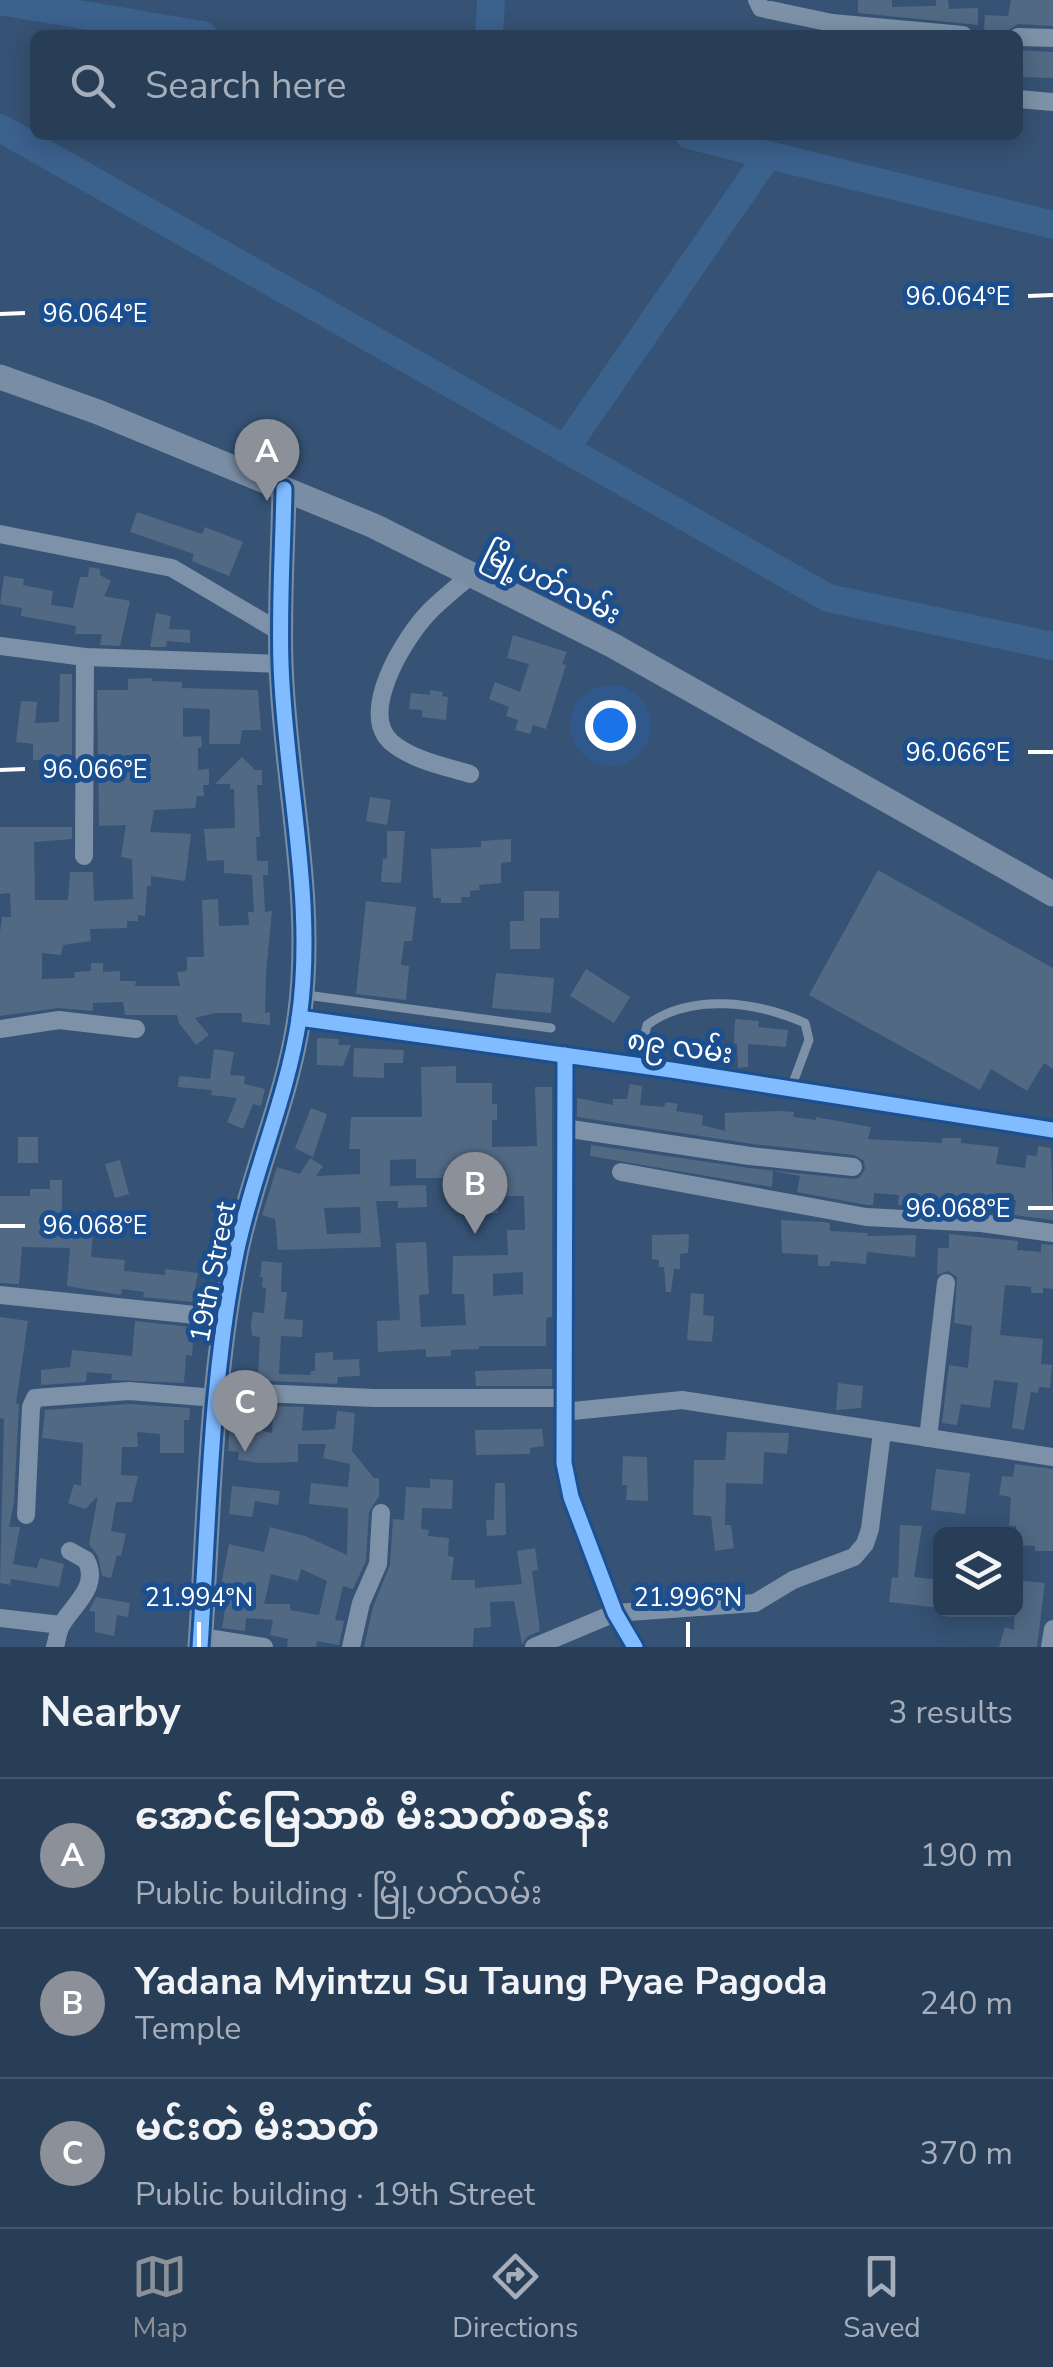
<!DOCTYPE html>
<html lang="en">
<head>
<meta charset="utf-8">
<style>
	:root { --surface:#283e57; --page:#344961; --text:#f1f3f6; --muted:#a5aeba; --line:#44576d; --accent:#8c9099 }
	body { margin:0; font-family:"Nunito Sans","Noto Sans Myanmar",sans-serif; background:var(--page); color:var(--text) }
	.controls { position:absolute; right:30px; bottom:30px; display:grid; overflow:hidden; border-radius:15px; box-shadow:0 5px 25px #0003 }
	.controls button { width:90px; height:90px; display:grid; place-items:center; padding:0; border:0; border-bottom:2px solid var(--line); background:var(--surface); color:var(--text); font:50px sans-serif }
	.you { position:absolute; left:610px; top:725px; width:35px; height:35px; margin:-25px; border:8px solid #fff; border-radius:50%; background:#1a73e8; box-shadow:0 0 0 15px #1a73e833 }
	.badge { display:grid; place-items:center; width:65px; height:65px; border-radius:50%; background:var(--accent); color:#fff; font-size:32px; font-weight:700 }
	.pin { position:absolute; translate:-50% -82px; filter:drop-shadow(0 2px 5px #0008) }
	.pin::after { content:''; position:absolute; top:52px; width:35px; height:30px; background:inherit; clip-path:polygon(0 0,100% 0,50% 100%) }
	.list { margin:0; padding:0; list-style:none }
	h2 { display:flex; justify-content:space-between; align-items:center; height:130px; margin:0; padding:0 40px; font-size:42px }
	h2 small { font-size:32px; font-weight:400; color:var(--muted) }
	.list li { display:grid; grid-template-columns:65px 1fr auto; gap:30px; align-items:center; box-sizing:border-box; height:150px; padding:0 40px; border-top:2px solid var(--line) }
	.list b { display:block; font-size:38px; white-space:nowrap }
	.list p { margin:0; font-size:32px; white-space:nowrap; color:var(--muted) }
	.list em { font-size:32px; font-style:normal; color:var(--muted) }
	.icon { flex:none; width:55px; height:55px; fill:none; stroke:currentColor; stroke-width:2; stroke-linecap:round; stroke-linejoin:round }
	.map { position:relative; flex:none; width:1053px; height:1647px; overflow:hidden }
	.search { position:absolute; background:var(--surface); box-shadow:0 5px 25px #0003; left:30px; right:30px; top:30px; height:110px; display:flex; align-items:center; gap:25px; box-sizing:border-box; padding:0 35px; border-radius:15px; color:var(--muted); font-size:38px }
	.sheet { height:580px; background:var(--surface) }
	nav { display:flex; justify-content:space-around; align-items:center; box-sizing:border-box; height:140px; border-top:2px solid var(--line); background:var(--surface); font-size:28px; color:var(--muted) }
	nav a { display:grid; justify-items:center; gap:5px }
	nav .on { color:var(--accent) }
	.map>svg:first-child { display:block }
</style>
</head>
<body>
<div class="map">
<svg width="1053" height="1647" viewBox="0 0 1053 1647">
	<rect width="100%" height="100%" fill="#365274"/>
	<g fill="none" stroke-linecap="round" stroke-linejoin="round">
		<g stroke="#3b618d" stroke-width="28">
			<path d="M0,1L203,35"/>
			<path d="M489,35L491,0"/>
			<path d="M0,128L828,598L1053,646"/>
			<path d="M689,135L768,155"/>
			<path d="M565,449L768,155L1053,225"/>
		</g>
	</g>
	<g fill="#526984" fill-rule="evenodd">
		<path d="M858,0H892V7L936,6V0H948L949,9L978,8V25L858,13Z"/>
		<path d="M1011,0H1053V26L1018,24L1007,31L984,30L985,15L1008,16Z"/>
		<path d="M1018,50L1053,52V78L1018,77Z"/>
		<path d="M137,512L202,534L205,527L243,542L229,576L192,561L194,554L130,532Z"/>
		<path d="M89,567L100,569V575L111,581L104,596L130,601L120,646L100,645L102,634H75L76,626L21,616L22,608L0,604L4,576L24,579L23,585L53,591L51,605L73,608L80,577H88Z"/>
		<path d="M156,613L171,616L169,629L190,630V643L167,641L166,647H150Z"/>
		<path d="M513,635L567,652L562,664L566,665L546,729L533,725L530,734L515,730L518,720L506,716L509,707L489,699L495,682L520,692L529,664L507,658Z"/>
		<path d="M60,674H72V759L33,760V744L16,742L21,701L37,702L35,723L59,722Z"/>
		<path d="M152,678V681L182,682V688L258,690L261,730H242L240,744H209L210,709L183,708V737L201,736L202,747L198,748V770L209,769V785H203L204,796H197L195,808L154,810L150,832L191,834L185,881L151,876V886H147L145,916L138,915V921H127V928L90,929L91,941L63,945L61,955L42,953V979L75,978L74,972L91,971V963H103V972L120,971V981H136L135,986H180L177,972L187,971V957H204L202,900L218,899L219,926L249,925L248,912H254L252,875L224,873V860L207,861L204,829L235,828L234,789H230V784H215L242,757L255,770H262V785H257L260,837H256L257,861H268V875H263L265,912L272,911L266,973L265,1013L270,1012V1025L242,1022V1013H215L195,1018L209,1035L196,1045L179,1023L177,1015H125L123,1002L93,1003V1011L58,1008L0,1016V932L2,917H11L10,893L0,894V827H72V839L34,842L35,900H68L70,872H93L94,901L133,899L132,859L121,857L126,825L99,826L97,690H128V679Z"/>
		<path d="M430,690L443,692L442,696L448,697L446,720L422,717V710L409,709L411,693L430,695Z"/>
		<path d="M370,797L391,800L387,825L366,821Z"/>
		<path d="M387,831H405L401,883L381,882L383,858L387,859Z"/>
		<path d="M511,839V862L501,863V883L479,885L480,890L470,891V897H461L462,903H441V898H433L431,849L481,847V841Z"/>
		<path d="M878,870L1053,968V1069L1044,1063L1027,1091L991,1069L980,1090L809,995Z"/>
		<path d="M524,891H559V918H540V949H510V921H524Z"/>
		<path d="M366,901L416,907L412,941H404L401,965L409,966L406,1000L356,994Z"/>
		<path d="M586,969L630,997L614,1023L570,996Z"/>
		<path d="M496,973L554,978L551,1013L492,1008Z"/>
		<path d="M735,1019L759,1021L758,1027L788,1030L786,1047L748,1044V1067L738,1068L737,1044L734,1043Z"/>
		<path d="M317,1038L339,1039L338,1045H351L343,1066L317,1065Z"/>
		<path d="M354,1048L404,1050L403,1063H384V1078L353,1077Z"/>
		<path d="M214,1049L234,1052L230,1075L245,1076L244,1084L265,1089L261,1106L253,1104L243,1129L227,1122L237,1098L211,1095L212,1090L178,1087L179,1076L210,1079Z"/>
		<path d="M456,1066V1083H492V1104H497V1120H492V1147L537,1146L535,1087H552V1317L546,1318V1346H479V1349L451,1350V1356L426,1357V1349L378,1352L377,1321L400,1320L396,1243L426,1242L429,1294L419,1295L421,1327L466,1325L464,1294H452L453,1256L508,1255L507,1230H525L524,1196H497L498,1213L483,1214L482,1199L456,1200L453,1178H416V1159L390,1160V1186L426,1185L427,1207L398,1208V1201H376L381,1247L278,1250L275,1219L262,1215L277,1167L300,1174L310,1158L323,1166L316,1176L360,1174V1149H349L351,1117H422L421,1067ZM360,1207L361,1233L327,1234L324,1208ZM523,1272V1294L493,1296V1274Z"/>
		<path d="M630,1084L642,1086L640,1105L664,1107L666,1102L678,1104L676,1111L703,1115L702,1125L725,1131V1113L779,1111L794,1112L793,1117L816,1120V1117L871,1127L868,1139L942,1143V1138H961V1143L999,1147L996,1164L1025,1168L1027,1155L1037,1156L1038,1146L1051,1148L1053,1220L1014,1215L1016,1200L986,1195V1205L973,1204V1207L898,1205L899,1195L874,1193L873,1205H867L797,1192L800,1176L773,1171L772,1187L590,1156L591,1145L749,1168L852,1179L859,1178L865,1169L864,1161L854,1155L752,1144L577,1117V1098L613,1105V1099H627Z"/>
		<path d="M311,1108L327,1114L313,1157L295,1148Z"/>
		<rect x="18" y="1137" width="20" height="26"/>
		<path d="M120,1160L129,1194L115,1198L105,1164Z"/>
		<path d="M50,1180H62V1229L93,1232L91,1257L125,1260L124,1271L165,1275V1269L198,1273L192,1302L143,1297L144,1292L122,1289L121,1295L67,1286L70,1248L22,1247L19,1284L0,1283V1196H30V1189H50Z"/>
		<path d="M781,1220L823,1222L830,1223V1231L868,1233L867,1236L916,1235L915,1257L867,1252L866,1264L830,1261V1266H818V1255L782,1253Z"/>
		<path d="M689,1234L688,1253L680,1254V1269H674L671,1292H666L664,1267H659V1260L652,1259V1235Z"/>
		<path d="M949,1234L1018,1241L1017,1250L1041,1252V1244L1053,1245V1289L1043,1288V1293H1031V1287L1005,1285L1000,1335L1043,1339L1041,1364L1052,1365L1050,1388L1039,1387L1038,1393L1031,1392L1024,1430L1012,1428L1018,1383L994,1380L990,1408L961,1404L957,1425L942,1423L949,1365L968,1368L972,1326L954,1323L957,1277L948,1271L937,1275L938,1248H949Z"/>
		<path d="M262,1261L282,1263L281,1292H287L284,1319L303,1320L302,1337L281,1336L279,1374L310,1375L311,1371H315V1353L333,1352V1360L359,1359L360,1376L338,1377L337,1384L250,1380L251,1373L258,1374L260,1337L252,1336L251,1325L253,1312L264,1313L266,1288L262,1287L263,1277H260Z"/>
		<path d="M691,1293L704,1294L703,1315L714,1316L712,1342L687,1340Z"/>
		<path d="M0,1317L28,1321L16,1403L19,1404L14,1502L9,1527H20L13,1564L37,1568L40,1558L64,1564L59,1587L11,1579L10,1585L0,1583L4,1419L0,1418Z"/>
		<path d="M135,1321L190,1327L188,1342H193L192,1356L186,1355L184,1383L111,1380L112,1374L87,1372L86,1382L41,1385V1370L70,1367L72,1350L132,1356Z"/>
		<path d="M538,1369H552V1386H476L475,1371Z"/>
		<path d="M838,1383L863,1386L861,1408L836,1410Z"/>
		<path d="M129,1404L190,1408L189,1420H184V1453H160V1434L137,1432L138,1447H122L121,1475L138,1476L132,1502H116L111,1531L126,1534L121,1556L117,1555L111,1578L102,1576L98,1556L89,1544L98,1496L85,1509L68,1503L74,1484L81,1486L83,1443L42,1438L45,1410Z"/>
		<path d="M274,1406L304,1407L302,1431L335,1429L337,1411L355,1413L352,1451L374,1478H379V1496L369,1512L366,1561L353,1589L343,1586L335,1620L344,1621L339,1645L317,1641L316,1647H287L288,1639L270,1635L273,1620L246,1618L245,1631L222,1628L228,1591L220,1590L229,1544L264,1552L270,1527L305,1536L347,1555L348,1508L309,1504L311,1483L348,1487L350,1464L323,1458L326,1444H298V1462L260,1463L238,1460L239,1452L228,1451L230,1424L272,1433ZM301,1569L327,1581L319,1615L290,1610V1604H264L271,1574L298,1581Z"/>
		<path d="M542,1429L544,1446L530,1448V1454L476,1455L475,1430Z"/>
		<path d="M727,1432L789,1433L787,1454L764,1452L763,1484L726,1483L725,1525H731L734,1548L715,1551L711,1516L693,1515L694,1460H725Z"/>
		<path d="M623,1456L647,1457L648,1501L626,1500L627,1485H622Z"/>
		<path d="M1015,1464L1053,1469V1551H1035V1546L1016,1545V1526H1009L1011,1497L999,1495L1002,1476L1013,1477Z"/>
		<path d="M936,1469L970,1473L965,1514L931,1510Z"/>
		<path d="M430,1479L453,1480L452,1509L422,1508L421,1529L429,1530L428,1536L449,1538L448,1556L454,1557L451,1580H475V1588L522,1584L517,1551L535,1548L538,1570L532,1571L540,1631L528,1636L522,1644L514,1601L490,1602L491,1627L474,1628L473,1647H364L373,1607L390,1565L393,1519L404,1520L406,1487L430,1488Z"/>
		<path d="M495,1483H505L506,1535L487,1536L486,1520H494Z"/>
		<path d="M232,1486L280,1491L278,1505L255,1501L252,1517L229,1514Z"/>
		<path d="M900,1525L922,1526L914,1577L940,1580V1608L889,1602L892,1577L898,1578Z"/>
		<path d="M1016,1580L1045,1583L1037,1647H999L1005,1627L1014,1630Z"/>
		<path d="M96,1597L130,1603L128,1617L117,1615L114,1636L95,1632V1612L89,1611Z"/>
	</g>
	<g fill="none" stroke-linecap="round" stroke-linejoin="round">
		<g stroke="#7d92a8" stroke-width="9">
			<path d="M306,995L551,1028"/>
			<path d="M638,1065L647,1025C692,992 757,1002 805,1023L809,1040L791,1088"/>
		</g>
		<g stroke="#7d92a8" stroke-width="18">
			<path d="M757,0L761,8L832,23L963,35"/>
			<path d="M1018,37L1053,38"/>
			<path d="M1018,99L1053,102"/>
			<path d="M0,534L172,568L282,633"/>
			<path d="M0,646L85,657L281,664"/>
			<path d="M470,774C444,766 412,760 391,742C358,712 405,637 429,612C442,599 456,588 470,576"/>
			<path d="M84,856L85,657"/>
			<path d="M299,1018L671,1070L1053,1130"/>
			<path d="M0,1029L59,1020L136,1029"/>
			<path d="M565,1055L564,1463L571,1497L615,1613L635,1647"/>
			<path d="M564,1128L750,1156L853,1167"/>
			<path d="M621,1172L866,1217L981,1223L1053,1233"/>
			<path d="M0,1295L225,1318"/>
			<path d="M217,1391L374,1398H563"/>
			<path d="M563,1412L682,1400L1053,1457"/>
			<path d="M928,1438L946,1283"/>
			<path d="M26,1515L31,1407L35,1398L129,1391L216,1398"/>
			<path d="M0,1618L61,1625"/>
			<path d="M201,1637L264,1647"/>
			<path d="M55,1647C57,1640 58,1630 62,1624C74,1604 100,1586 86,1560L70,1551"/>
			<path d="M351,1647L361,1603L378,1564L381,1513"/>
			<path d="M534,1647L615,1613L755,1603L793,1580L854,1557L865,1544L870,1529L882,1432"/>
			<path d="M1050,1647L1053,1629"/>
		</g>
		<g stroke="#798da4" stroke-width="25">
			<path d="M0,377L98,412L374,526L612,645L1053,894"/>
			<path d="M200,1647C209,1516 210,1383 236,1254C252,1175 287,1099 299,1019C316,900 285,783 281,664C279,606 283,547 284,489"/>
		</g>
		<g stroke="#1b4f8f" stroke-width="21">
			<g id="cycleway">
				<path d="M299,1018L671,1070L1053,1130"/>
				<path d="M565,1055L564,1463L571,1497L615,1613L635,1647"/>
				<path d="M200,1647C209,1516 210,1383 236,1254C252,1175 287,1099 299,1019C316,900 285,783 281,664C279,606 283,547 284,489"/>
			</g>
		</g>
		<use href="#cycleway" stroke="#80bcff" stroke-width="15"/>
	</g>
	<path fill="none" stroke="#fff" stroke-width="4" d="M1028,296L1053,295M0,314L25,313M1028,752H1053M0,770L25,769M1028,1208H1053M0,1226H25M199,1622V1647M688,1622V1647"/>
	<g text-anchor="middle" stroke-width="10" stroke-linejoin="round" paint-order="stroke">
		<g font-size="28" fill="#fff" stroke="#1b4f8f">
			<text transform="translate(552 583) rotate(26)" y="10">မြို့ပတ်လမ်း</text>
			<text transform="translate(680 1046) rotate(8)" y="10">၈၉ လမ်း</text>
			<text transform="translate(212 1272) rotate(-79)" y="10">19th Street</text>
		</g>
	</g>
	<g font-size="25" text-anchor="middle" fill="#fff" stroke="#1b4f8f" stroke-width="10" stroke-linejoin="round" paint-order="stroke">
		<text x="958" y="305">96.064°E</text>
		<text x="95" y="322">96.064°E</text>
		<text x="958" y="761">96.066°E</text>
		<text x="95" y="778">96.066°E</text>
		<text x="958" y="1217">96.068°E</text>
		<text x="95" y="1234">96.068°E</text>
		<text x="199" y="1606">21.994°N</text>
		<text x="688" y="1606">21.996°N</text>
	</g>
</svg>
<div class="controls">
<button><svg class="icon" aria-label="layers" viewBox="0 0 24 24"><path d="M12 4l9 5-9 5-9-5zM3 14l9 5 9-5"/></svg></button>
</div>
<div class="you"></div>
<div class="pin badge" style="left:267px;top:501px">A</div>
<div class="pin badge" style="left:475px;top:1234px">B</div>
<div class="pin badge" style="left:245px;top:1452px">C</div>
<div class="search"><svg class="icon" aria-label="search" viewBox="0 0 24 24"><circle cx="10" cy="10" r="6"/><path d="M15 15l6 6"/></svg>Search here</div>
</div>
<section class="sheet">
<h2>Nearby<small>3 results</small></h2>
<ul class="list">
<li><span class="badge">A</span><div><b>အောင်မြေသာစံ မီးသတ်စခန်း</b><p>Public building · မြို့ပတ်လမ်း</p></div><em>190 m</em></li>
<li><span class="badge">B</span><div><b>Yadana Myintzu Su Taung Pyae Pagoda</b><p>Temple</p></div><em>240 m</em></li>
<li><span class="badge">C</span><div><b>မင်းတဲ မီးသတ်</b><p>Public building · 19th Street</p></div><em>370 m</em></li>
</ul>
</section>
<nav>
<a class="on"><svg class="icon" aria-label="map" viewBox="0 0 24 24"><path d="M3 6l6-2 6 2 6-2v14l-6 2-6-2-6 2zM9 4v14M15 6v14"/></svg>Map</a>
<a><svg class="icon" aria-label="directions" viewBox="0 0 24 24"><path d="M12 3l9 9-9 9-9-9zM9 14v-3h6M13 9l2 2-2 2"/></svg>Directions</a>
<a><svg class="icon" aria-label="saved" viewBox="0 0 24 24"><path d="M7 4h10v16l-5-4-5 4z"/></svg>Saved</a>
</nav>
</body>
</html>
